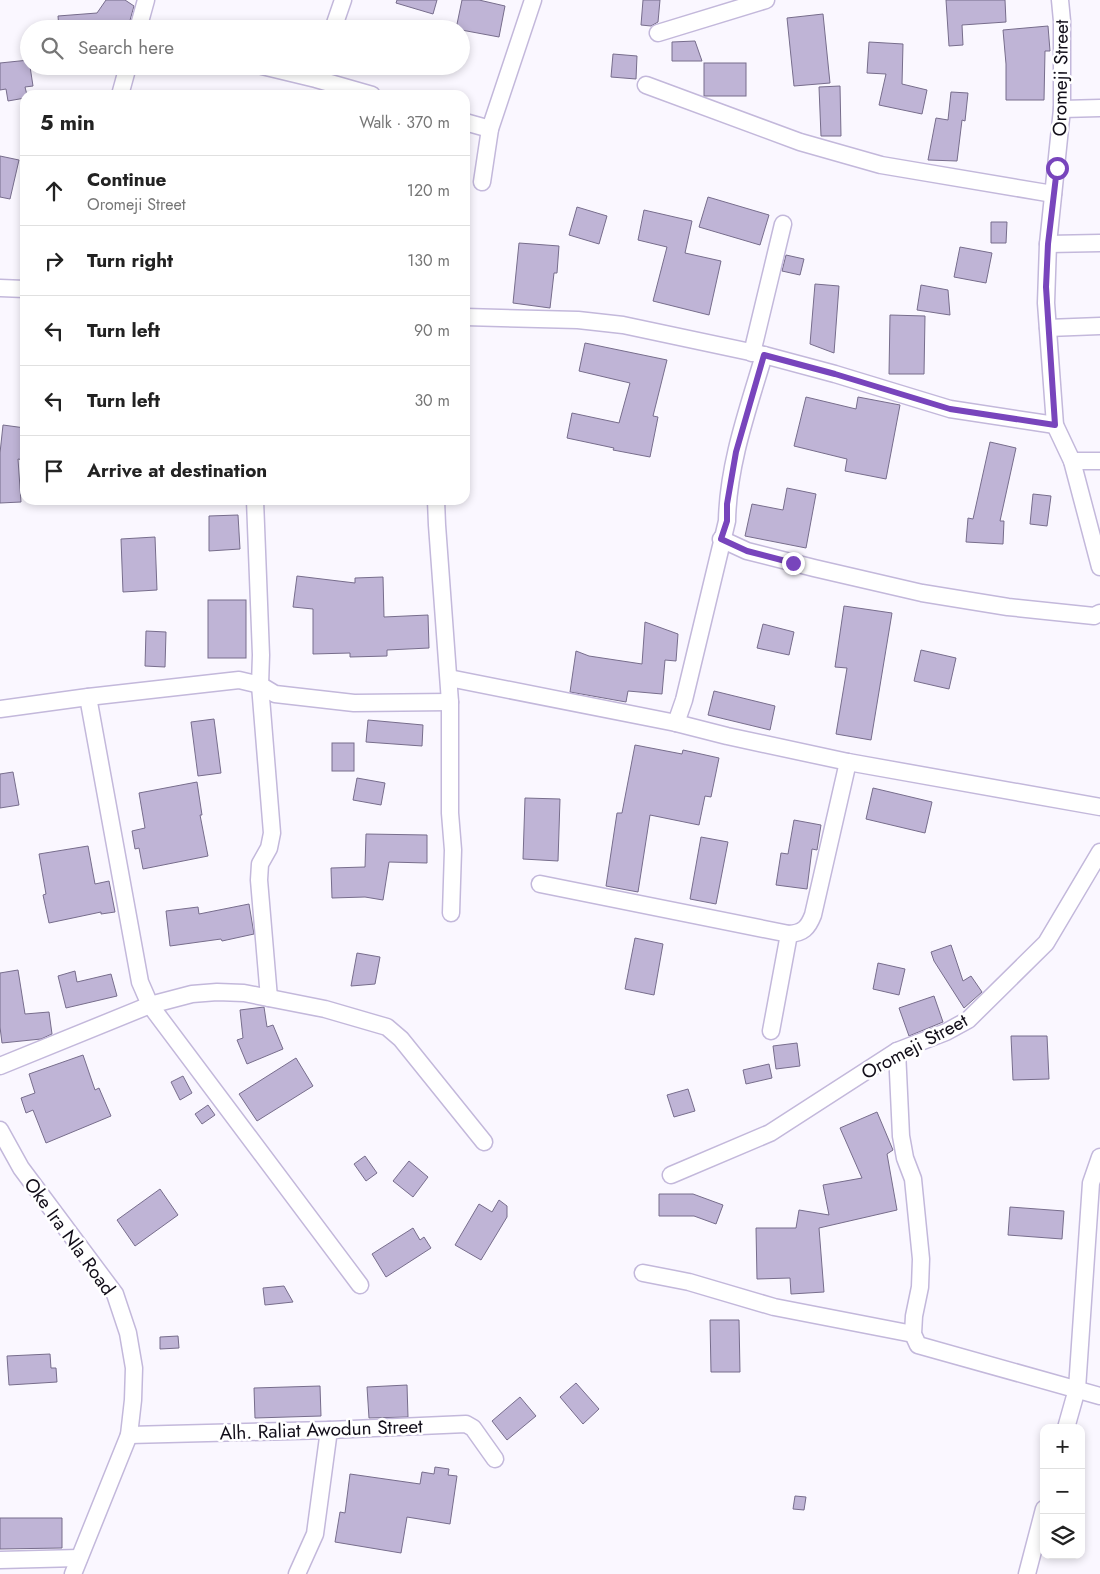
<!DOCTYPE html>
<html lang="en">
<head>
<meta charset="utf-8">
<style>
	:root { --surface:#fff; --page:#f6f6f6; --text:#222; --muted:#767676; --line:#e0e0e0 }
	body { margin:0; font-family:Jost,sans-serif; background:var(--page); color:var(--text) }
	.controls { position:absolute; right:15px; bottom:15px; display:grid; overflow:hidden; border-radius:10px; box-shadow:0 2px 8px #0003 }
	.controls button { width:45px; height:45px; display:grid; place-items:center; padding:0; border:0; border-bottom:1px solid var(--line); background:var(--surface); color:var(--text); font:25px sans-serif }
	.stop { position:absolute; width:15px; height:15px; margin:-11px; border:4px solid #7845bc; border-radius:50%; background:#fff }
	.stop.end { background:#7845bc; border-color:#fff; box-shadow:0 1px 5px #0008 }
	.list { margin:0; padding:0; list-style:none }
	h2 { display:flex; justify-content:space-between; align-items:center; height:65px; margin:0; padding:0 20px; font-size:21px }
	h2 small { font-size:16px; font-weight:400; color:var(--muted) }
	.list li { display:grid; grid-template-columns:32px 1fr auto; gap:15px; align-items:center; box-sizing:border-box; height:70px; padding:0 20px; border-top:1px solid var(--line) }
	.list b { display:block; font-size:19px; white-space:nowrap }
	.list p { margin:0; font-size:16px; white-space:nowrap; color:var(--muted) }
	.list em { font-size:16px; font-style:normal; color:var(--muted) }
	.icon { flex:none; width:28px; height:28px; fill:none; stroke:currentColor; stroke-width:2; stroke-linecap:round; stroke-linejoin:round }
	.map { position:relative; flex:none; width:1100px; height:1574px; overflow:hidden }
	.search { position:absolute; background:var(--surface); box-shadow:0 2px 8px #0003; left:20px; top:20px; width:450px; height:55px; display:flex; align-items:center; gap:12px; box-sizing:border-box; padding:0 18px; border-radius:28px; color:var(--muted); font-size:19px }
	.panel { position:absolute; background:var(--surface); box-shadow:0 2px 8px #0003; left:20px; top:90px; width:450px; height:415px; border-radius:15px }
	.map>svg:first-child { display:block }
</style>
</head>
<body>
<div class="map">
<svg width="1100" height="1574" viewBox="0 0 1100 1574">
	<rect width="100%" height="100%" fill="#faf7ff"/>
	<g fill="#bfb4d6" stroke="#776d8c">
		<path d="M106,0H125L134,6L129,24L126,29H59L58,16L97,13Z"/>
		<path d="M397,0H437L433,14L396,3Z"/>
		<path d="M462,0H479L505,6L499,37L456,29Z"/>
		<path d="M643,0H660L658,22L651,26L641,25Z"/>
		<path d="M946,0H1005L1006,22L962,25L963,45L949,46Z"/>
		<path d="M823,14L830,83L794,86L787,18Z"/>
		<path d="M1048,26L1050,51H1045L1044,100H1006V64L1003,30Z"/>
		<path d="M695,41L702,61H672V42Z"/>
		<path d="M869,42L903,44L902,84L927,90L922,114L879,105L886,74L867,73Z"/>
		<path d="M613,54L637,56L636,79L611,77Z"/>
		<path d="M29,60L33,86L25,87L27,95H25V98L8,101L6,89L0,90V63Z"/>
		<rect x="704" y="63" width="42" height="33"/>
		<path d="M840,86L841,136H821L819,87Z"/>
		<path d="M951,92L968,93L965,121L962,120L957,161L928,160L936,118L948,120Z"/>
		<path d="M0,156L19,160L10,199L0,197Z"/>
		<path d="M708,197L769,215L760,245L699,227Z"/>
		<path d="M577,207L607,216L599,244L569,235Z"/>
		<path d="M644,210L692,221L685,253L721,261L709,315L653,301L667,247L638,240Z"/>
		<path d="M991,222H1007L1006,243H991Z"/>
		<path d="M519,243L559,246L557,273H554L550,308L513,303Z"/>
		<path d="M960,247L992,253L986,283L954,277Z"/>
		<path d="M786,255L804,259L800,275L782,271Z"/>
		<path d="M815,284L839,286L834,353L810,344Z"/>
		<path d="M921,285L948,290L950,315L917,310Z"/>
		<path d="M890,315L925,316L924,374H889Z"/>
		<path d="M585,343L667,360L653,416L658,417L650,457L613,450L614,448L567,438L572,413L619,423L630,383L579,371Z"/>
		<path d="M806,397L856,409L858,397L900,405L886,479L845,471L847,459L794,446Z"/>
		<path d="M3,425L25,428L24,460L18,459L21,502L0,503V453Z"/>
		<path d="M990,442L1016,448L1000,521H1004L1003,544L966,542L968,518L973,519Z"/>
		<path d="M787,488L816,494L806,548L745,536L752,504L783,510Z"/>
		<path d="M1033,494L1051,496L1047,526L1030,524Z"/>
		<path d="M238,515L240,549L209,551V516Z"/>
		<path d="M155,537L157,590L123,592L121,539Z"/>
		<path d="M297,576L355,583V578L383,577L384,617L428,615L429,648L387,650V656L350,657V653L313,654V609L293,607Z"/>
		<rect x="208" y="600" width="38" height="58"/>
		<path d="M844,606L892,613L871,740L836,734L847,668L835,667Z"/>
		<path d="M645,622L678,634L676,661L665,660L662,694L628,691L626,702L570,692L576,651L589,656L642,664Z"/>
		<path d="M763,624L794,632L789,655L757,648Z"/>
		<path d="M146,631L166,632L165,667L145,666Z"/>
		<path d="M921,650L956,658L949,689L914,681Z"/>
		<path d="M714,691L775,706L770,730L708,715Z"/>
		<path d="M214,719L221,773L198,776L191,722Z"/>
		<path d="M368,720L423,725L422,746L366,742Z"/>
		<rect x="332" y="743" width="22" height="28"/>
		<path d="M635,745L682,754L683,750L719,758L711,797L705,796L699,825L650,815L638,892L606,886L617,813H622Z"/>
		<path d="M13,772L19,805L0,808V774Z"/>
		<path d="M357,778L385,783L381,805L353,800Z"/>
		<path d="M197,782L202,815H200L208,856L143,869L139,848L135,849L132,831L145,828L139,793Z"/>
		<path d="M873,788L932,802L925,833L866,819Z"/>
		<path d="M525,798L560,799L558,861L523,859Z"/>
		<path d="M794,820L821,825L817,850L812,849L807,889L776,885L781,853L788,854Z"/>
		<path d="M366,834L427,835V863L389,862L383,900L365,897L332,898L331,868L365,867Z"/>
		<path d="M701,837L728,842L716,904L690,899Z"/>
		<path d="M88,846L95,884L109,881L115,912L101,914V912L49,923L43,895L46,894L39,854Z"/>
		<path d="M249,904L254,934L222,941L221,939L170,946L166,911L198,907L199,914Z"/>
		<path d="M635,938L663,944L654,995L625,989Z"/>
		<path d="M951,945L963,981L971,976L982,992L964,1008L934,961L931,952Z"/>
		<path d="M357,953L380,957L375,984L351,986Z"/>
		<path d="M878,963L905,969L899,995L873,989Z"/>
		<path d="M18,970L25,1014L49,1012L52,1034L41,1039L2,1043L0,1027V973Z"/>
		<path d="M75,971L77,982L111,974L117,996L66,1008L58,976Z"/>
		<path d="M934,996L943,1022L909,1036L899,1008Z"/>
		<path d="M264,1007L267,1027L273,1025L283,1049L247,1064L237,1040L243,1038L240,1010Z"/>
		<path d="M1011,1036H1047L1049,1079L1013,1080Z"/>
		<path d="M797,1043L800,1066L776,1069L773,1046Z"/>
		<path d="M83,1055L95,1090L99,1088L111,1116L46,1143L33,1110L26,1113L21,1098L35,1093L29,1074Z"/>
		<path d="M296,1058L313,1086L257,1121L239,1094Z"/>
		<path d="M769,1064L772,1078L746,1084L743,1070Z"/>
		<path d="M183,1076L192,1093L180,1100L171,1082Z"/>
		<path d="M688,1089L695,1111L674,1117L667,1095Z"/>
		<path d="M208,1105L215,1115L202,1124L195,1114Z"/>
		<path d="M877,1112L893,1150L887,1154L897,1210L819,1228L824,1292L791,1294L790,1278L757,1279L756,1228H796L799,1210L829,1215L823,1185L862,1178L840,1128Z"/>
		<path d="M365,1156L377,1173L366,1181L354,1164Z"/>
		<path d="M409,1161L428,1177L413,1197L393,1181Z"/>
		<path d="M160,1189L178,1215L135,1246L117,1220Z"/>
		<path d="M659,1194H693L723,1205L716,1224L694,1216H659Z"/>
		<path d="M499,1200L507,1206V1217L481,1260L455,1245L479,1204L492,1212Z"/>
		<path d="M1010,1207L1064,1211L1062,1239L1008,1235Z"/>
		<path d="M413,1228L420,1240L424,1237L431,1248L386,1277L372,1254Z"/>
		<path d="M284,1286L293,1302L265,1305L263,1288Z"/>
		<path d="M710,1320H739L740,1372H711Z"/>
		<path d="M178,1336L179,1348L160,1349V1337Z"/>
		<path d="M50,1354L51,1368H56L57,1382L9,1385L7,1356Z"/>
		<path d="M576,1383L599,1409L583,1424L560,1397Z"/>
		<path d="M407,1385L408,1417L369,1418L367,1387Z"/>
		<path d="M320,1386L321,1416L255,1418L254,1388Z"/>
		<path d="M520,1397L536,1416L507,1440L492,1421Z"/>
		<path d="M435,1467L449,1469L448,1475L457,1476L450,1524L407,1517L401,1553L335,1542L340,1512L345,1513L350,1474L420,1484L422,1472L434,1474Z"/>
		<path d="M795,1496L806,1497L804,1510L793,1509Z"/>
		<path d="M0,1518H62V1548L0,1549Z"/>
	</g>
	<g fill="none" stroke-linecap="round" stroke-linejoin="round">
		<g stroke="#c3b8db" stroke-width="19">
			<g id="minor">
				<path d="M1060,0L1062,21V109L1048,244L1046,303L1055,425L1072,461L1100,567"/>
				<path d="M138,29L146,0"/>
				<path d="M333,29L343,0"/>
				<path d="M658,33L766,0"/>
				<path d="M262,66L316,79L372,95"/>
				<path d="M646,85L800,142L881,165L1053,194"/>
				<path d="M120,95L128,66"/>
				<path d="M1062,109L1100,108"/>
				<path d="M465,122L490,129"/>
				<path d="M482,182L490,129L533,0"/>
				<path d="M1048,244L1100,243"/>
				<path d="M0,288L25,289"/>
				<path d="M465,317L578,320L623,325L764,355L835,374L950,409L1055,425"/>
				<path d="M1048,328L1100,326"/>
				<path d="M752,353L783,224"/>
				<path d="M1072,461H1100"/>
				<path d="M255,500L261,655L260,685L272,833L269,848L260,864L259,880L269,998"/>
				<path d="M436,500L437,525L450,702V813L453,850L451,913"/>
				<path d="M721,539L747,551L814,568L922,593L1008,607L1094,616L1100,613"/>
				<path d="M449,678L676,723L727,736L848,762L1100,807"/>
				<path d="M88,697L140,982L150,1005L360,1285"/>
				<path d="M0,709L88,697L239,680L260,685L275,694L354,703L450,702"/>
				<path d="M676,723L684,700L727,521C728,464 748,409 764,355"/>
				<path d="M540,884L789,934C803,933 808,928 813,915L848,762"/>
				<path d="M771,1031L789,934"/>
				<path d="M897,1051L901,1136L905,1158L913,1179L921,1259L920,1287L914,1316L913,1334L918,1345L1100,1396"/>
				<path d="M0,1066L150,1005L192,994L217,992L244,993L325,1009L387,1027L401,1039L484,1142"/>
				<path d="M0,1130L21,1168L115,1294L128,1333L134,1368L133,1400L129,1435L73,1574"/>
				<path d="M671,1175L770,1133L897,1051L946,1032L968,1020L1046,943L1100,852"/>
				<path d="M643,1273L689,1282L774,1307L913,1334"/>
				<path d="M1066,1428L1077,1389L1091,1183L1100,1157"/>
				<path d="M129,1435L329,1430L466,1424L473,1428L495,1459"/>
				<path d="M0,1560L79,1558"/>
				<path d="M297,1574L315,1534L329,1430"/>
				<path d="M1027,1574L1044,1509"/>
			</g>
		</g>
		<use href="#minor" stroke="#fff" stroke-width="16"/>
	</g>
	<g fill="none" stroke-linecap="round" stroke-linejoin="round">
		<path stroke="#7845bc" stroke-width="6" d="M793,563L747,551L721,539L727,521V504L736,452L764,355L835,374L950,409L1055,425L1046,287L1048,244L1057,168"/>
	</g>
	<g text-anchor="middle" stroke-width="5" stroke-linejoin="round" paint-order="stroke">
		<g font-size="19" fill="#120e19" stroke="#fff">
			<text transform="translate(1060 78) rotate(-89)" y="7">Oromeji Street</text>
			<text transform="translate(914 1046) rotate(-28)" y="7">Oromeji Street</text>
			<text transform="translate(70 1236) rotate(54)" y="7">Oke Ira Nla Road</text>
			<text transform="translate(321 1429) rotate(-2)" y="7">Alh. Raliat Awodun Street</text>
		</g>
	</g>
</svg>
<div class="controls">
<button>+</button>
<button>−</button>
<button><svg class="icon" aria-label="layers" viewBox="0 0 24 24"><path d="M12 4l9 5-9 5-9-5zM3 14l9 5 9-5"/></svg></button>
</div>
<div class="stop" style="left:1057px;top:168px"></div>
<div class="stop end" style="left:793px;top:563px"></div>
<div class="search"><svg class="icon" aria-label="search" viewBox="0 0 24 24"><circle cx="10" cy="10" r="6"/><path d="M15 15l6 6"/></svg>Search here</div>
<section class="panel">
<h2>5 min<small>Walk · 370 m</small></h2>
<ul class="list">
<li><svg class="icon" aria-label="ahead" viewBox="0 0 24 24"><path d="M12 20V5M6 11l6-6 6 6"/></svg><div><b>Continue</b><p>Oromeji Street</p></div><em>120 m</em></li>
<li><svg class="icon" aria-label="right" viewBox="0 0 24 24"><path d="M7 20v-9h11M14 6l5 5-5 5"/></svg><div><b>Turn right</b></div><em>130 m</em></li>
<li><svg class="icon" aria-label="left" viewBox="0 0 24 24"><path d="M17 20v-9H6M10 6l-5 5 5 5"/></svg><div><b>Turn left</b></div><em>90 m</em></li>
<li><svg class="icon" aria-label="left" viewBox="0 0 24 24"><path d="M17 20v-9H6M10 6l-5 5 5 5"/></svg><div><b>Turn left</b></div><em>30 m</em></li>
<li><svg class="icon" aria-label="arrive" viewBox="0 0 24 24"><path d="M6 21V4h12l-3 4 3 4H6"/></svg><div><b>Arrive at destination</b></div></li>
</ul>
</section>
</div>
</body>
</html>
